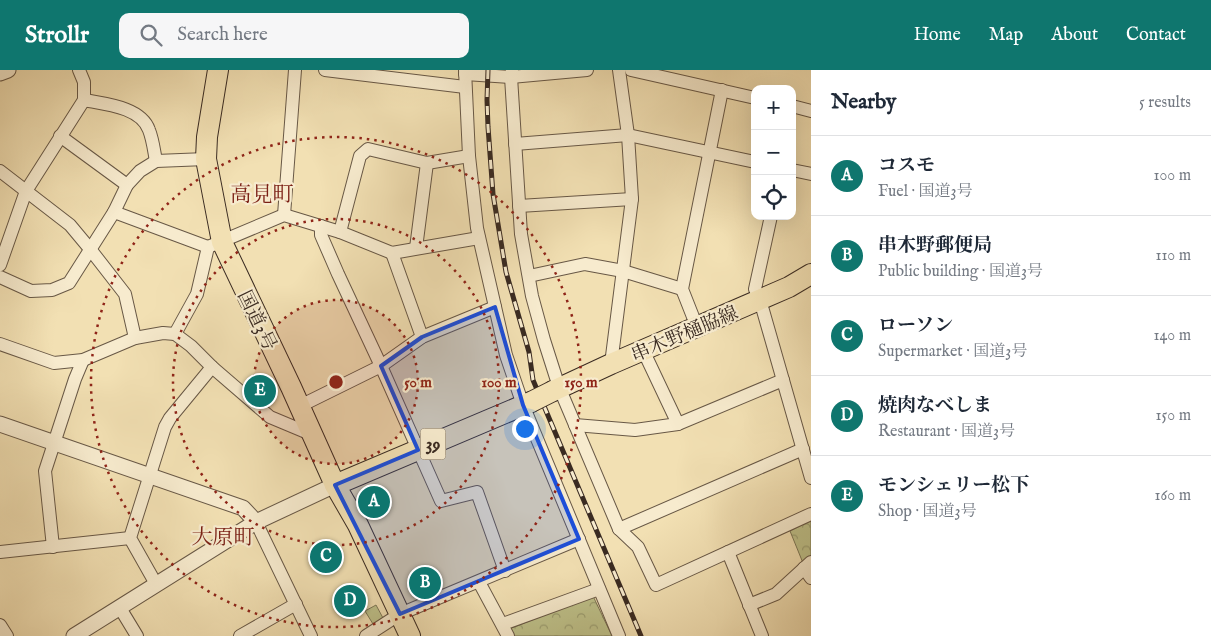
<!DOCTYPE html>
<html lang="en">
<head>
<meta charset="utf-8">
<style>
	:root { --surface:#fff; --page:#f6f6f7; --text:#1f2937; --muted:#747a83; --line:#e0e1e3; --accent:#0f766e }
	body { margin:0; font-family:"IM FELL English","Noto Serif JP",serif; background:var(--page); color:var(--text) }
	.controls { position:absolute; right:15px; top:15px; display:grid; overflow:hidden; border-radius:10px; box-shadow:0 5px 20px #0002 }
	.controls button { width:45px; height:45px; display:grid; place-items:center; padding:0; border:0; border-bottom:1px solid var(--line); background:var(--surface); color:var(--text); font:25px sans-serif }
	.you { position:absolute; left:524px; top:358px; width:18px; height:18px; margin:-12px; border:4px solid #fff; border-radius:50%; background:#1a73e8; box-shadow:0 0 0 8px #1a73e833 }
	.badge { display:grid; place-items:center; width:32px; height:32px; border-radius:50%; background:var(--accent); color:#fff; font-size:16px; font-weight:700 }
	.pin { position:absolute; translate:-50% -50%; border:2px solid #fff; box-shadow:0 1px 5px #0006 }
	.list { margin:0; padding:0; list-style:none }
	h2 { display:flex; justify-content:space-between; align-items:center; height:65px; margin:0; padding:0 20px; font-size:21px }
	h2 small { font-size:16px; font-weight:400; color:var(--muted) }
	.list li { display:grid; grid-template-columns:32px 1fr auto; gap:15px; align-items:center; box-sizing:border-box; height:80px; padding:0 20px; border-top:1px solid var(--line) }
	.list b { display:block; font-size:19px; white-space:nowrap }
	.list p { margin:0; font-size:16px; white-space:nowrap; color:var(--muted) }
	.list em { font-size:16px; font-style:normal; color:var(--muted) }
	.icon { flex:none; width:28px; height:28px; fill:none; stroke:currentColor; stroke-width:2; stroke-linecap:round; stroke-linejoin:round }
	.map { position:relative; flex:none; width:811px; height:566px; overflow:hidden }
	header { display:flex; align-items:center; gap:30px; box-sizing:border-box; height:70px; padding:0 25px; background:var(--accent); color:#fff }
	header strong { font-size:24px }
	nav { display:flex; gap:28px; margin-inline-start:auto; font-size:18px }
	.search { width:350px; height:45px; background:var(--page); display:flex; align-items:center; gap:12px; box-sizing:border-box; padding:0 18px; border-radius:10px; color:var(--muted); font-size:19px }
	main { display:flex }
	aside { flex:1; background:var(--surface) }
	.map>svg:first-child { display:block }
</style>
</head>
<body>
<header>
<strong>Strollr</strong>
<div class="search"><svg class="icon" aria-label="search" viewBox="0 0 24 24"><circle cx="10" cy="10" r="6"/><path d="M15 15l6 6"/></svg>Search here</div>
<nav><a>Home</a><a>Map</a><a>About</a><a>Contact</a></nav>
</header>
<main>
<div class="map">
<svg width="811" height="566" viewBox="0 0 811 566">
	<defs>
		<pattern id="park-crowns" width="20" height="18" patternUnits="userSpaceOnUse" patternTransform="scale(1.25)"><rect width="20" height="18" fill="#bec18a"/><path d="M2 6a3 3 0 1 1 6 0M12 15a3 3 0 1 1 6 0" fill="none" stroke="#9b9d70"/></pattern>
	</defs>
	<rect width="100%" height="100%" fill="#f2e0b3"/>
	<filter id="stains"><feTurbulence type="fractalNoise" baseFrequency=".004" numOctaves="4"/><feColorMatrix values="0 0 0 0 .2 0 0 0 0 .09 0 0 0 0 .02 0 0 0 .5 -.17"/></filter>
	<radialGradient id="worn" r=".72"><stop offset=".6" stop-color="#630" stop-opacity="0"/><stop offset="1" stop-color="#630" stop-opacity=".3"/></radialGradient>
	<path fill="#bec18a" stroke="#7c7656" d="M376,535L383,548L373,554L365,541Z"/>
	<g fill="url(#park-crowns)" stroke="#7c7656">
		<path d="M811,450V485L803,493L790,461Z"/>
		<path d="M593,526L612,566H512L509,559Z"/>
	</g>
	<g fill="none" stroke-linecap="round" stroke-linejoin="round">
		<g stroke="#685846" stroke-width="14">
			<g id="minor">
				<path d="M325,0L465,17"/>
				<path d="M465,0L469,86L477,158L506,285L523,335L619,566"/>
				<path d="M512,0L511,7L521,164L532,226L544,270L559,317L619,459L638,477L656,515L811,444"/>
				<path d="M631,0L755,28"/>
				<path d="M465,4L511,7L587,0"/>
				<path d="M84,30C105,34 141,37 149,60C153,70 154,81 156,91"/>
				<path d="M792,36L811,41"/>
				<path d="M60,66L127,115"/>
				<path d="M515,74L628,65L755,92"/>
				<path d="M792,100L811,104"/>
				<path d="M0,101L70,155L90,179L125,224L135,268"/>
				<path d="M519,136L632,129"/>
				<path d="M114,142L208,177"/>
				<path d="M284,145L295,0"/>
				<path d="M771,146L755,219L760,230L811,408"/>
				<path d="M321,156V165L338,204L381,296L441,431L477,422L505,501"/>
				<path d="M340,162L360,86L368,79L427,93L469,86"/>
				<path d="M416,178L427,93"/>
				<path d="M392,183L422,267"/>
				<path d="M0,195L26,121L84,30V12L79,0"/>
				<path d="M529,206L585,194L623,201L682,219"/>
				<path d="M0,207L31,221L52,220L69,213L114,142L127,115L140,101L156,91L206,89"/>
				<path d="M697,257L682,219L722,20"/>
				<path d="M175,264L197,224L208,177L284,145L340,162L392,183L479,168"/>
				<path d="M0,274L54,293L83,290L135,268L163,263L175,264L191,276L212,297L270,347L313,365"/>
				<path d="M643,280L678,354"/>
				<path d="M611,294L632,129L628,65L619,0"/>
				<path d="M300,336L381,296L422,267L495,237"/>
				<path d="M575,355L635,360L678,354L783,310"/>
				<path d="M256,452L311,566"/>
				<path d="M619,459L803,379"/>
				<path d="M53,477L45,401L75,309L83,290"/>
				<path d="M0,482L130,468"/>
				<path d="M728,482L762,566"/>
				<path d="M804,498L811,508"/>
				<path d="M479,512L508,566"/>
				<path d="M156,514L130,468L165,357L170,348L212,297"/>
				<path d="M749,535L776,524L811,492"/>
				<path d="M120,538L137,566"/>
				<path d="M503,554L599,519"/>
				<path d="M0,555L7,566"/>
				<path d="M240,566L296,534"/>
				<path d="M366,566L400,544L579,469"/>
			</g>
		</g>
		<g stroke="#685846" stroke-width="17">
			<g id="tertiary">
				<path d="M0,3L8,0"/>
				<path d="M0,354L243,438L256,452"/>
				<path d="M74,566L256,452L335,415"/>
			</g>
		</g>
		<g stroke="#3a2b22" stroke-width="22">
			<g id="primary">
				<path d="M553,321L611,294L789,217L811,204"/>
				<path d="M335,415L531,332"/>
			</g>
		</g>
		<g stroke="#3a2b22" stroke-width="22">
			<path id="trunk" d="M218,0L207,67L206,89L222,172L291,317L335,415L358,455L410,566"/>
		</g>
		<use href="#minor" stroke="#f7ebce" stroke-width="12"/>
		<use href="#tertiary" stroke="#f7ebce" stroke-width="15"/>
		<use href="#primary" stroke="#f2e0b3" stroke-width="20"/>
		<use href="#trunk" stroke="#f2e0b3" stroke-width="20"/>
		<g stroke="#3a2b22" stroke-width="5">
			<path id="rail" d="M488,0L487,30L488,57L493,124L506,202L529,282L533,310L641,566"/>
		</g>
		<use href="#rail" stroke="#f7ebce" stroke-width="3" stroke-dasharray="9" stroke-linecap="butt"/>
		<g stroke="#3a2b22" stroke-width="22" stroke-linecap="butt">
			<path id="primary-bridge" d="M531,332L553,321"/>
		</g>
		<use href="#primary-bridge" stroke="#f2e0b3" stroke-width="20"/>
	</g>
	<path fill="#1d4ed8" fill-opacity="0.2" stroke="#1d4ed8" stroke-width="4" stroke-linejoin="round" d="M495,237L523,335L579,469L400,544L335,415L418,380L381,296L422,267Z"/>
	<circle cx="336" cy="312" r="82" fill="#8f2418" fill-opacity=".12"/>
	<g fill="none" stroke="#8f2418" stroke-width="2.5" stroke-dasharray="2.5 5">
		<circle cx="336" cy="312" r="82"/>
		<circle cx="336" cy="312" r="163"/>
		<circle cx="336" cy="312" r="245"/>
	</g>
	<g text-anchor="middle" stroke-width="4.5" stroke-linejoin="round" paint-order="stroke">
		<rect fill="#f7ebce" stroke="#736556" stroke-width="1" x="420.5" y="358.5" width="25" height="31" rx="4"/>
		<g font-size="18" font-weight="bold" fill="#3a2b22">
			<text x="433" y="380">39</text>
		</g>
		<g font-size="19" fill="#3a2b22" stroke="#f7ebce">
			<text transform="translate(258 250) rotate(64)" y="7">国道3号</text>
			<text transform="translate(684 263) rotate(-23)" y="7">串木野樋脇線</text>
		</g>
		<g font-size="21" fill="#7a1f14" stroke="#f7ebce">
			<text x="262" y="131">高見町</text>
			<text x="223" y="474">大原町</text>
		</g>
	</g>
	<circle cx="336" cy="312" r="8" fill="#8f2418" stroke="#f7ebce" stroke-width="2.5"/>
	<g font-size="15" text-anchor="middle" font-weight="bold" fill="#8f2418" stroke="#f7ebce" stroke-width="4.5" stroke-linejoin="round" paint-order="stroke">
		<text x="418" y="317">50 m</text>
		<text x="499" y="317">100 m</text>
		<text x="581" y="317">150 m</text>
	</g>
	<rect width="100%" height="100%" filter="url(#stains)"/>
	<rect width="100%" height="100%" fill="url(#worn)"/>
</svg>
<div class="controls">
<button>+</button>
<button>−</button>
<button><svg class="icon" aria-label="locate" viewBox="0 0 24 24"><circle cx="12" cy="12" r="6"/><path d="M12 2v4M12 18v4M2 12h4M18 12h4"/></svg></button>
</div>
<div class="you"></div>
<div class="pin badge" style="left:374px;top:432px">A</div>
<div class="pin badge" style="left:425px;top:513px">B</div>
<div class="pin badge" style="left:326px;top:487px">C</div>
<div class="pin badge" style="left:350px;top:531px">D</div>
<div class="pin badge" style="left:260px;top:321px">E</div>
</div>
<aside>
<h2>Nearby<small>5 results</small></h2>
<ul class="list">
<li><span class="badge">A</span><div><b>コスモ</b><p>Fuel · 国道3号</p></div><em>100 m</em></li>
<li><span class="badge">B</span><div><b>串木野郵便局</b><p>Public building · 国道3号</p></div><em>110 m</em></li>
<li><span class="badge">C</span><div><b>ローソン</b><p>Supermarket · 国道3号</p></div><em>140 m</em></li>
<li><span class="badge">D</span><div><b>焼肉なべしま</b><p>Restaurant · 国道3号</p></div><em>150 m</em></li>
<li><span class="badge">E</span><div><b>モンシェリー松下</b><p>Shop · 国道3号</p></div><em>160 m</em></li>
</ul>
</aside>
</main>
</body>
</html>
